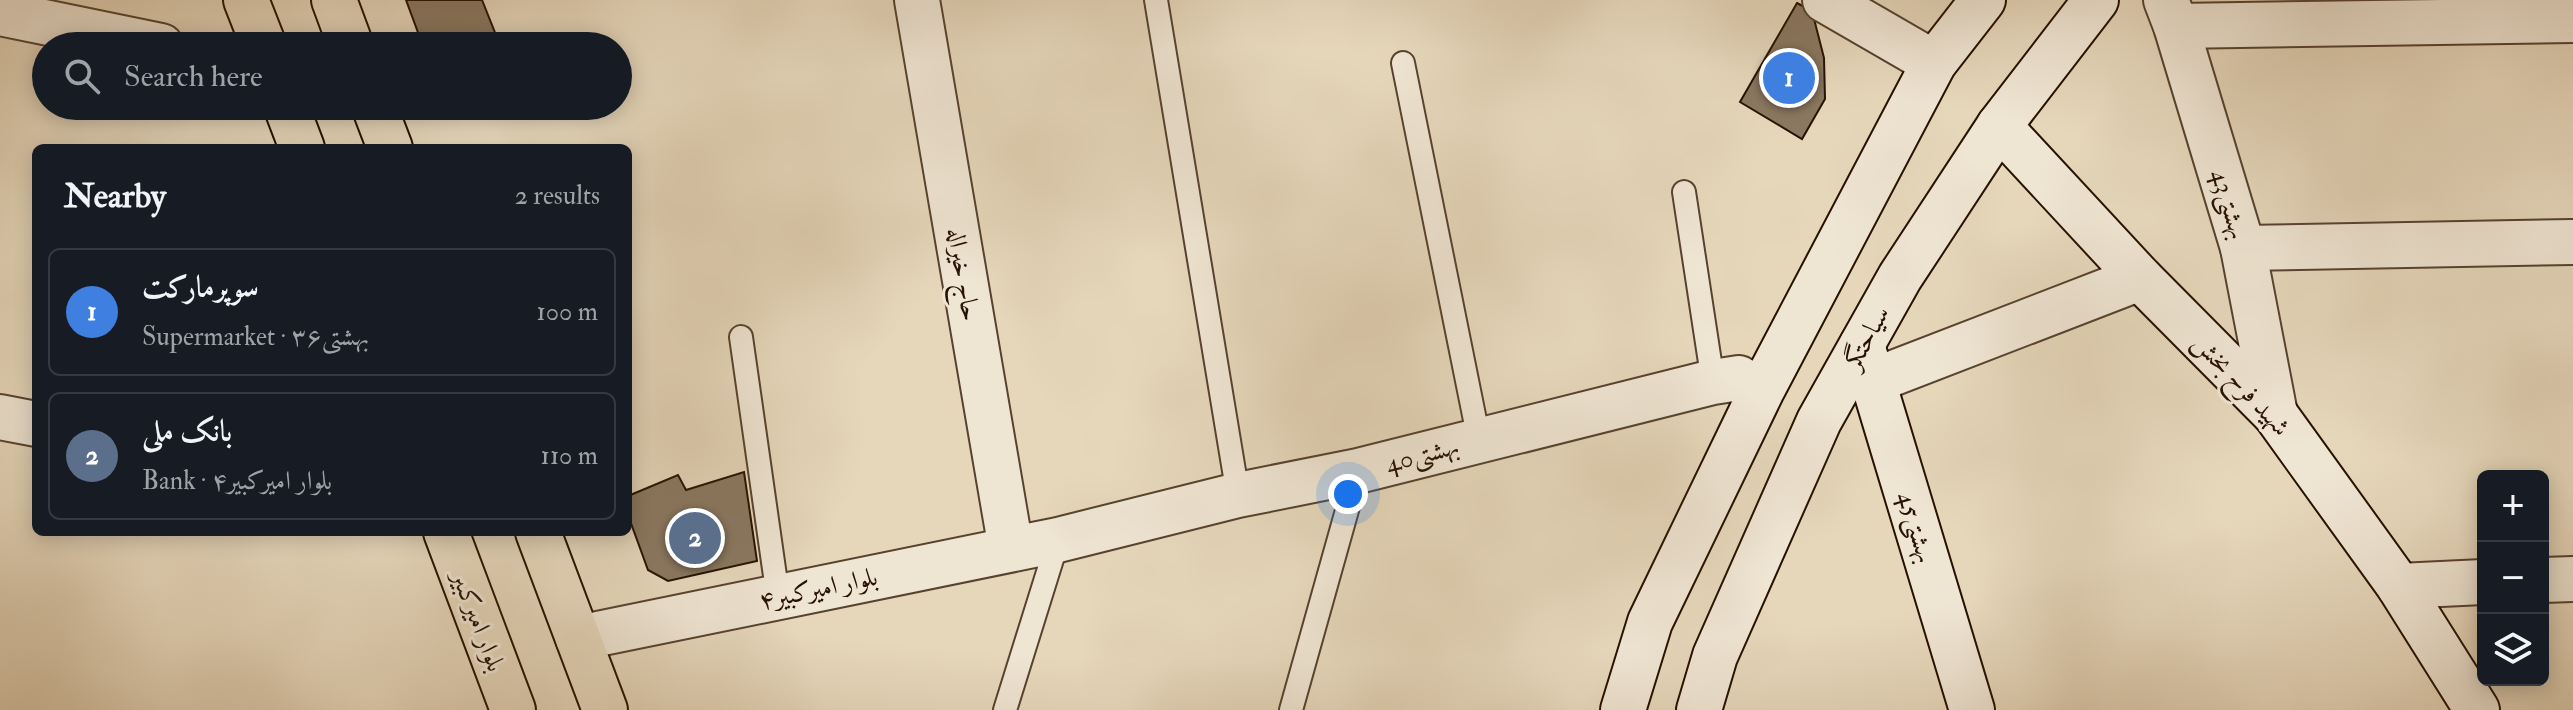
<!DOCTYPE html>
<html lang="en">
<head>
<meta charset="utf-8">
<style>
	:root { --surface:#171b24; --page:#20242c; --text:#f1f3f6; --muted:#9ea1a6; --line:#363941; --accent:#c59692 }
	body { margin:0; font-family:"IM FELL Double Pica",Amiri,serif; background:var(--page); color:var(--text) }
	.controls { position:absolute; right:24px; bottom:24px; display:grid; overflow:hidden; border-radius:12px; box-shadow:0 4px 20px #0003 }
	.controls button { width:72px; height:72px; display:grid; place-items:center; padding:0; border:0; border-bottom:2px solid var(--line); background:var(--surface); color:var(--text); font:40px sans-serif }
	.you { position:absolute; left:1348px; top:494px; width:28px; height:28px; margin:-20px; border:6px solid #fff; border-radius:50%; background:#1a73e8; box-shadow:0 0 0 12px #1a73e833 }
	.badge { display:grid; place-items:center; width:52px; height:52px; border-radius:50%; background:var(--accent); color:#fff; font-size:26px; font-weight:700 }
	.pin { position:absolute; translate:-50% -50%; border:4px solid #fff; box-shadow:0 2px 8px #0006 }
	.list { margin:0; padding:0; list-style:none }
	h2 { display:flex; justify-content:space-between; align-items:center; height:104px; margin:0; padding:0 32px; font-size:34px }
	h2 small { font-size:26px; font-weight:400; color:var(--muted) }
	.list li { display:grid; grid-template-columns:52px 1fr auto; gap:24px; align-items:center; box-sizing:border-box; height:128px; margin:0 16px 16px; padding:0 16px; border:2px solid var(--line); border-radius:12px }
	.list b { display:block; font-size:30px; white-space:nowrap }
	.list p { margin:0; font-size:26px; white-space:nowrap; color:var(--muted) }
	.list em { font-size:26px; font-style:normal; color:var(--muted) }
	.icon { flex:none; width:44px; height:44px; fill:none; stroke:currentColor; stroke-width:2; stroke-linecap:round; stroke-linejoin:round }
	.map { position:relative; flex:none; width:2573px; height:710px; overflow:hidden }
	.search { position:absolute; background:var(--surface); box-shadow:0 4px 20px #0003; left:32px; top:32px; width:600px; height:88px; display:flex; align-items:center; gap:20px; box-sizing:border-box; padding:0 28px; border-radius:44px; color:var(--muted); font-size:30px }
	.panel { position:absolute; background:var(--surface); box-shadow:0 4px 20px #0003; left:32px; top:144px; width:600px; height:392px; border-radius:12px }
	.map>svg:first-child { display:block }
</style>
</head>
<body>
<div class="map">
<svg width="2573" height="710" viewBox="0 0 2573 710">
	<rect width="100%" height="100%" fill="#e6d7bb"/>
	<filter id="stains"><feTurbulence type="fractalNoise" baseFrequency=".0025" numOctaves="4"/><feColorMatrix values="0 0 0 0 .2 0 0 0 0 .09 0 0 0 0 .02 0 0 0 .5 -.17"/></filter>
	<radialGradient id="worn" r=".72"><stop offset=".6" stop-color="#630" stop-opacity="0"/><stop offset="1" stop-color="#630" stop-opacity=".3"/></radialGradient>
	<g fill="#8a7861" stroke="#271100" stroke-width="2">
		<path d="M406,0H482L498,40L423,46Z"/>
		<path d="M1797,3L1812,11L1824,58L1825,99L1802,139L1740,102Z"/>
		<path d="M744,472L757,561L668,581L648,570L628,515V496L678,475L686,490Z"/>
	</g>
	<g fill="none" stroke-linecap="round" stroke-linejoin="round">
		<g stroke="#57422f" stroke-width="26">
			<g id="lane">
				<path d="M1156,0L1238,495"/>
				<path d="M1403,63L1479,440"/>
				<path d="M1684,192L1713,382"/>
				<path d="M741,337L778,597"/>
				<path d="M1005,710L1058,540"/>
				<path d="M1291,710L1358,471"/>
			</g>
		</g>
		<g stroke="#57422f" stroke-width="48">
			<g id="street">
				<path d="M917,0L1011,549"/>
				<path d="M1825,0L1934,63"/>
				<path d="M2166,0L2176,26L2243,248L2275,414"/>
				<path d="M0,13L161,46"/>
				<path d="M2176,26L2573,20"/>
				<path d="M2243,248L2573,242"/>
				<path d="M1873,381L2140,278"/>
				<path d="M0,417L36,424"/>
				<path d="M2543,580L2573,579"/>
				<path d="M2399,586L2483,582"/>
				<path d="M578,638L1058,540L1238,495L1358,471L1713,382L1739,378"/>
			</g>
		</g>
		<g stroke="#271100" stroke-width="48">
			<g id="secondary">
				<path d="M1999,126L2140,278L2275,414L2399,586L2477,710"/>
				<path d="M1862,345L1972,710"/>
				<path d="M1623,710L1650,622L1762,390L1934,63L1983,0"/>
				<path d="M1699,710L1715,656L1819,421L1900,277L1999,126L2096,0"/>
			</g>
		</g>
		<g stroke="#271100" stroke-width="48">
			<g id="primary">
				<path d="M246,0L264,46"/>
				<path d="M334,0L351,46"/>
				<path d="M286,106L302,148"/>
				<path d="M374,106L390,148"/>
				<path d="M446,532L513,710"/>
				<path d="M538,532L605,710"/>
			</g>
		</g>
		<use href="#lane" stroke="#efe5d3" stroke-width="22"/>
		<use href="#street" stroke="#efe5d3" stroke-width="44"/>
		<use href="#secondary" stroke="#efe5d3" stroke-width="44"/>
		<use href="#primary" stroke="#e6d7bb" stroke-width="44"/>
	</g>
	<g text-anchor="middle" stroke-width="6" stroke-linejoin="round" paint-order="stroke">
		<g font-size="26" fill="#271100" stroke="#efe5d3">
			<text transform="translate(2230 204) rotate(73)" y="9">43بهشتی</text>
			<text transform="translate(964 274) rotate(80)" y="9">حاج خیراله</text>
			<text transform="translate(1866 337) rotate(-61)" y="9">سیاحتگر</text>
			<text transform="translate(2242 384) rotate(47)" y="9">شهید فرح بخش</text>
			<text transform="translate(1422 454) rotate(-15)" y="9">40بهشتی</text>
			<text transform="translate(1917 527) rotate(73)" y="9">بهشتی45</text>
			<text transform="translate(818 588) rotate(-12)" y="9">۴بلوار امیرکبیر</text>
			<text transform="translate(479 621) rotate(69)" y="9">بلوار امیرکبیر</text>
		</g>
	</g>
	<rect width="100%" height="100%" filter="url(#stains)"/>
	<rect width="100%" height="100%" fill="url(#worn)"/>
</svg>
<div class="controls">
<button>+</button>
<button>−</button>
<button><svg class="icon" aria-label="layers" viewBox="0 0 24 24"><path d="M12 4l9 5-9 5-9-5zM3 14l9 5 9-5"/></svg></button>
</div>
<div class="you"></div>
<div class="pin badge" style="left:1789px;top:78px;background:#3f7fe0">1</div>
<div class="pin badge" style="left:695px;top:538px;background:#5c6f8a">2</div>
<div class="search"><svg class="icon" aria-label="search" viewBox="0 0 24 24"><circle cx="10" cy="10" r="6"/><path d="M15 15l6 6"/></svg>Search here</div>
<section class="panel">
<h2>Nearby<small>2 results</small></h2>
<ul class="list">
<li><span class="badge" style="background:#3f7fe0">1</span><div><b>سوپرمارکت</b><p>Supermarket · بهشتی۳۶</p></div><em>100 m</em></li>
<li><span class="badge" style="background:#5c6f8a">2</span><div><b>بانک ملی</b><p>Bank · ۴بلوار امیرکبیر</p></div><em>110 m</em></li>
</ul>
</section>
</div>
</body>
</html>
